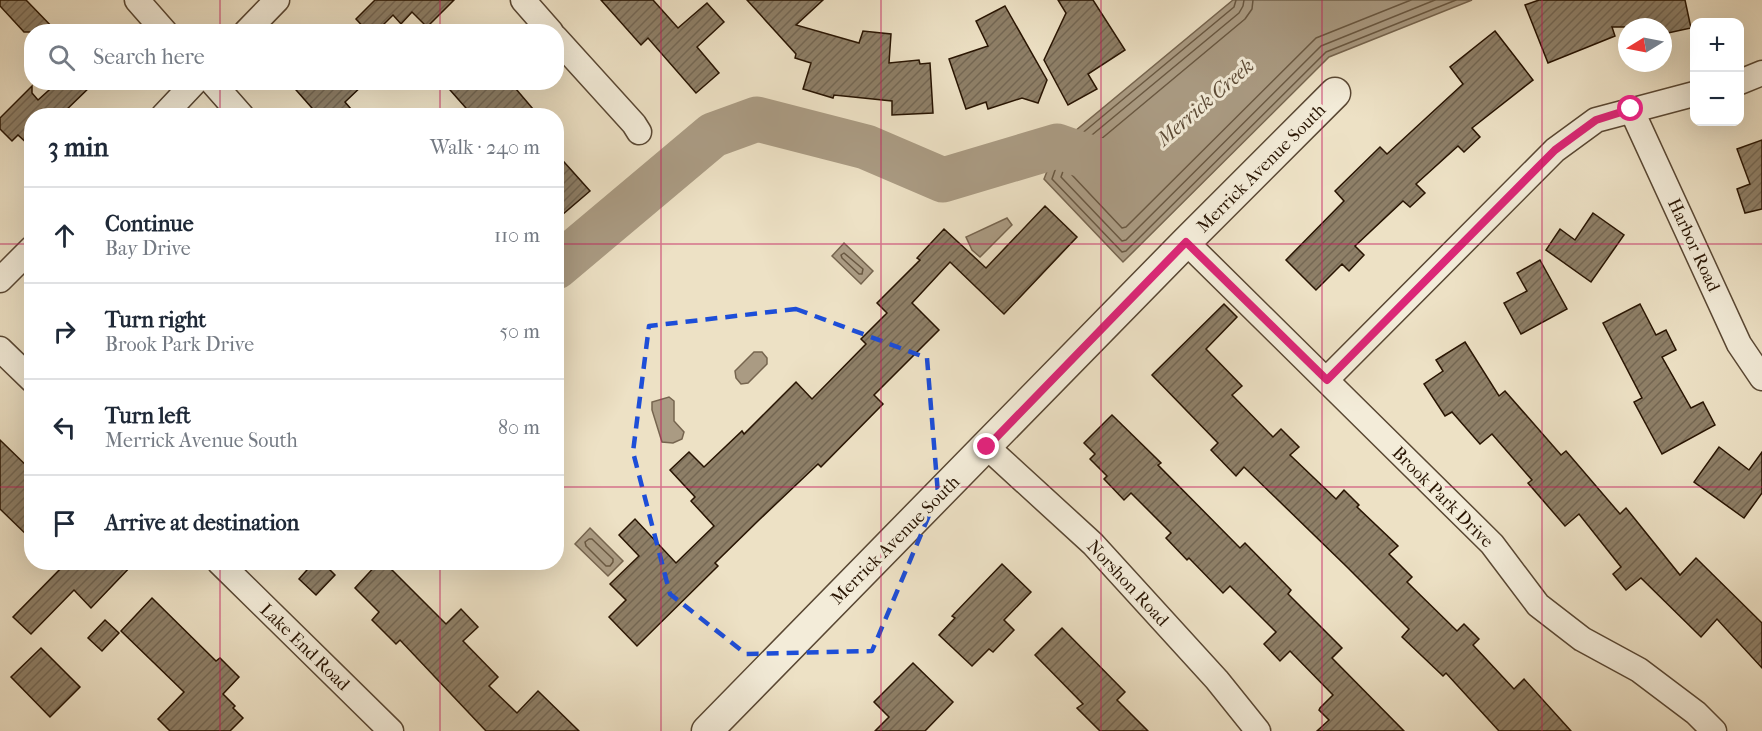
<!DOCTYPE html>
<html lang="en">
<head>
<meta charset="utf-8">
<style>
	:root { --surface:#fff; --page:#f2f2f3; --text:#1f2937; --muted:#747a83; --line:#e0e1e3 }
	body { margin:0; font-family:"IM FELL French Canon",serif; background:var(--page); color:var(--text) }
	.controls { position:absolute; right:18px; top:18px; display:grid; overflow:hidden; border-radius:12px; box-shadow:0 6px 24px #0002 }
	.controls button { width:54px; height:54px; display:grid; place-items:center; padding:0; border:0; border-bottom:2px solid var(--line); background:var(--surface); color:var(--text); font:30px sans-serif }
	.compass { position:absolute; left:1618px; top:18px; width:54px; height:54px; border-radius:50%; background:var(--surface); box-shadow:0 6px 24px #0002; rotate:260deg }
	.stop { position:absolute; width:18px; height:18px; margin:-14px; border:4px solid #db2777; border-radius:50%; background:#fff }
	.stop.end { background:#db2777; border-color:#fff; box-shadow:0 2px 6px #0008 }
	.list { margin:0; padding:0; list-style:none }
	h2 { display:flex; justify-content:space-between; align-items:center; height:78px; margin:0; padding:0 24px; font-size:26px }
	h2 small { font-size:20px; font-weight:400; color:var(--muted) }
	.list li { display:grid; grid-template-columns:39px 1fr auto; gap:18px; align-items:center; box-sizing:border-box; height:96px; padding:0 24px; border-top:2px solid var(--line) }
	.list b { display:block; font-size:22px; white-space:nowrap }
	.list p { margin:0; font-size:20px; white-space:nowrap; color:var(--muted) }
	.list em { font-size:20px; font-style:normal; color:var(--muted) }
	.icon { flex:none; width:33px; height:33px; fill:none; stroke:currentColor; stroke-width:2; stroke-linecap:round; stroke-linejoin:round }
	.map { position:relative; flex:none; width:1762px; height:731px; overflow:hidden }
	.search { position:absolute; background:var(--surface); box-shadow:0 6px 24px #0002; left:24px; top:24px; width:540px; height:66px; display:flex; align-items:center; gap:15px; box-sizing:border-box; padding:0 21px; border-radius:24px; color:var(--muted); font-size:22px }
	.panel { position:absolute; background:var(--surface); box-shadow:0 6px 24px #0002; left:24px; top:108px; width:540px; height:462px; border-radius:24px }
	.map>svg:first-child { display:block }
</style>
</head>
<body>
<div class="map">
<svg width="1762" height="731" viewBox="0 0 1762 731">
	<defs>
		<pattern id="building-hatch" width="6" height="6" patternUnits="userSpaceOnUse" patternTransform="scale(1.5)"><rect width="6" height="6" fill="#8e7f67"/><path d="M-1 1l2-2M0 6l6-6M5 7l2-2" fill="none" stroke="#746753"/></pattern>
	</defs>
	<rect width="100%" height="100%" fill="#ede1c5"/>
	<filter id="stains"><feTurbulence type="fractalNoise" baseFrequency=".00333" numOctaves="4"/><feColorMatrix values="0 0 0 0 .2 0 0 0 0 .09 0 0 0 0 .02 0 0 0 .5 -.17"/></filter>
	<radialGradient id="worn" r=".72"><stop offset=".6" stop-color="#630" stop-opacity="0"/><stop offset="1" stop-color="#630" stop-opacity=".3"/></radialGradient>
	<g fill="#aa9b83" stroke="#76654f" stroke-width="1.5">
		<path d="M1233,0H1472L1329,57L1123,262L1044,179L1057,146Z"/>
		<path d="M1007,218L1012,225L980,257L972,250L966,237Z"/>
		<path d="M844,243L873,271L861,284L832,256Z"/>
		<path d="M754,352H762L767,358V364L748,383L741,384L736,378L735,371Z"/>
		<path d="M669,397L674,401V421L684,432L682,439L673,443L662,442L652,410V402Z"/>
		<path d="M590,528L623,561L608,576L575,544Z"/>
	</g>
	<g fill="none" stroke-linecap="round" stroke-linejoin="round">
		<g stroke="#695842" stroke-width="1.5">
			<path d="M1236,0L1234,7L1062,150L1052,179L1122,252L1126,251L1326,52L1456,0"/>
			<path d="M1244,0L1243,6L1239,13L1069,154L1061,177L1122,241L1126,240L1321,46L1435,0"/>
			<path d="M1253,0L1252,9L1245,19L1076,160L1072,175L1122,228L1126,227L1316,38L1411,0"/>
			<path d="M844,253L863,269L862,274H859L842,258L841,255Z"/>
			<path d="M589,539H592L613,559V562L610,566H606L586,546L585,542Z"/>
		</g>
		<path stroke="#aa9b83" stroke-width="45" d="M556,267L713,135L757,119L866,147L943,180L1057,146L1117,167"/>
	</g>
	<g fill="url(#building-hatch)" stroke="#281402" stroke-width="1.5">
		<path d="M0,0H26L57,32H24L0,6Z"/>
		<path d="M375,0H454L427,27L412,12L401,24L393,15L376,32H368L356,19Z"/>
		<path d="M601,0H653L678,28L707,3L724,22L697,47L719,73L696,93L648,38L641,45Z"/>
		<path d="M747,0H823L796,25L859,43L863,31L891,34L889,63L919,60L920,64L930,63L933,113L892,115V101L834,95L833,98L803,89L811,63L795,58L796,54Z"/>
		<path d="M1058,0H1093L1125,50L1088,74L1097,89L1068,105L1044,60L1066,13Z"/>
		<path d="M1539,0H1685L1691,28L1663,34V27H1612L1615,36L1548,63L1525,5Z"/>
		<path d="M1005,6L1047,80L1038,103L1022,98L988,109L986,102L966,109L949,59L988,46L976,21Z"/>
		<path d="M1495,31L1533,80L1472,128L1480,137L1464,152L1458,146L1416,184L1425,193L1410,207L1403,201L1355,246L1364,255L1349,271L1342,264L1316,290L1286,260L1344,201L1335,191L1380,147L1387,154L1463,84L1450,67Z"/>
		<path d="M58,82H95L60,116H32V148L18,135L12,141L0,129V118L32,86V93L38,100Z"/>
		<path d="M289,82H366L345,102L357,116H319Z"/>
		<path d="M443,82H510L539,116H473Z"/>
		<path d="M1762,140V209L1745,213L1737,189L1750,184L1737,149Z"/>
		<path d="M556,153L590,191L556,220Z"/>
		<path d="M1045,206L1077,237L1004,314L950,262L912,303L939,330L874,395L883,404L821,467L818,464L759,520L715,563L718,566L637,646L609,617L626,600L610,584L639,556L619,535L635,519L676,563L714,526L691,501L695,497L670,470L689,452L704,467L742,431L744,434L796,382L812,399L866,344L861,339L887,313L877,303L920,260L917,258L944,229L986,268Z"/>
		<path d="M1593,213L1624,235L1591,282L1546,250L1560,229L1575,240Z"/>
		<path d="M1540,260L1567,309L1521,334L1504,303L1527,291L1517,273Z"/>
		<path d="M1224,304L1237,317L1206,349L1242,386L1232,395L1273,437L1281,429L1299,447L1290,455L1336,499L1344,490L1359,505L1357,507L1398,546L1389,554L1412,577L1407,582L1457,631L1464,624L1479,639L1473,645L1514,689L1524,679L1571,731H1499L1446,673L1443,676L1402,637L1409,629L1346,566L1244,467L1236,476L1211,450L1218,443L1152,375Z"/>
		<path d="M1640,304L1656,335L1666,330L1676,350L1662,357L1691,408L1703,402L1715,425L1662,454L1634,402L1642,398L1603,323Z"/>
		<path d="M1465,342L1499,396L1505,391L1561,455L1566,451L1620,514L1626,508L1680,575L1696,558L1762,623V668L1717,619L1701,637L1641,578L1626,590L1613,574L1621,567L1579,514L1565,526L1528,483L1532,480L1492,434L1480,444L1452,412L1445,416L1424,384L1443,371L1436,360Z"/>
		<path d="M1112,415L1161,463L1158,465L1240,548L1245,543L1291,590L1288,594L1342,648L1332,658L1404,731H1317L1329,720L1319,710L1320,708L1333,695L1290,651L1280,661L1264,644L1276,632L1230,586L1223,593L1189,558L1187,560L1166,538L1171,533L1131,493L1124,500L1104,479L1107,476L1090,459L1095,454L1084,443Z"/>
		<path d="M0,440L32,471V540L0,509Z"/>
		<path d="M1719,447L1749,470L1762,452V493L1744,518L1694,482Z"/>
		<path d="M67,562H135L91,608L74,590L31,634L13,617Z"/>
		<path d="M314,562H322L335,575L316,595L299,579Z"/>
		<path d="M379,562H384L446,624L461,609L478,627L463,641L498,677L489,686L517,713L538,691L579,731H486L400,640L396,644L372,620L379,612L355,588Z"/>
		<path d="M1002,564L1031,592L1004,620L1014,630L993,652L989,649L972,666L939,635L955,618L952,616Z"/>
		<path d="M152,598L216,661L220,658L239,677L223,694L235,706L233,708L243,718L230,731H170L158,719L184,692L121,631Z"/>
		<path d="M105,620L119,633L102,651L88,638Z"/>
		<path d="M1062,628L1125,692L1117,700L1148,731H1100L1077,708L1083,704L1035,655Z"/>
		<path d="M41,648L80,687L50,717L11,677Z"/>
		<path d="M913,663L953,702L925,731H875L889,717L874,702Z"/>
	</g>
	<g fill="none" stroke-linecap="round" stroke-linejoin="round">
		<g stroke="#594733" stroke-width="27">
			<g id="minor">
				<path d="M137,0L165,32"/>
				<path d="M523,0L551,32"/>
				<path d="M246,32L277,0"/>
				<path d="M556,38L634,124L639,132"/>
				<path d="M212,82L242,116"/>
				<path d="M1740,82L1762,73"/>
				<path d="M1631,109L1739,344L1762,378"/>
				<path d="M163,116L195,82"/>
				<path d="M1186,242L1492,544L1538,605L1582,639L1639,670L1696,713L1714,731"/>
				<path d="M0,280L32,248"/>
				<path d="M0,349L32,380"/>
				<path d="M1327,379L1555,150L1596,120L1694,94"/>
				<path d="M987,447L1093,544L1217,680L1258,731"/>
				<path d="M219,562L391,731"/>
			</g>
		</g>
		<g stroke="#594733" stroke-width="33">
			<path id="tertiary" d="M707,731L1186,242L1335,93"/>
		</g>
		<use href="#minor" stroke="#f3ecd9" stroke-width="24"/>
		<use href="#tertiary" stroke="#f3ecd9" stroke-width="30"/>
	</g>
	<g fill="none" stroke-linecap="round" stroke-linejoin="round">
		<path stroke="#db2777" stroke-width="8" d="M987,447L1186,242L1327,380L1555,150L1596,120L1631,109"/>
	</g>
	<path fill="none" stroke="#1d4ed8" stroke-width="4.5" stroke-dasharray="12 8" stroke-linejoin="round" d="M796,309L927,358L938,494L872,651L746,654L670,594L633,452L649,326Z"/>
	<path fill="none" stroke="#c2185b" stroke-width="1.5" stroke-opacity="0.55" d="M220,0V32M440,0V32M661,0V731M881,0V731M1101,0V731M1322,0V731M1542,0V731M220,82V116M440,82V116M0,244H32M556,244H1762M0,487H32M556,487H1762M220,562V731M440,562V731"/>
	<g text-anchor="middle" stroke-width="6" stroke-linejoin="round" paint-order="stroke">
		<g font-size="18" fill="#281402" stroke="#f3ecd9">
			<text transform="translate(1261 168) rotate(-45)" y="6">Merrick Avenue South</text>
			<text transform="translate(1694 245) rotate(65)" y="6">Harbor Road</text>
			<text transform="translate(1443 497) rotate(45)" y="6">Brook Park Drive</text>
			<text transform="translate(895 540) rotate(-45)" y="6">Merrick Avenue South</text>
			<text transform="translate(1128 583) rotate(47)" y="6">Norshon Road</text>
			<text transform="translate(305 647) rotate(44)" y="6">Lake End Road</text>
		</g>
		<g font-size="20" font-style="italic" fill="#5c4a36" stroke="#f3ecd9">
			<text transform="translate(1205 102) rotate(-41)" y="7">Merrick Creek</text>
		</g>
	</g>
	<rect width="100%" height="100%" filter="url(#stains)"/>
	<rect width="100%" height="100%" fill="url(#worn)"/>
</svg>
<div class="controls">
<button>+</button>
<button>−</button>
</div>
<svg class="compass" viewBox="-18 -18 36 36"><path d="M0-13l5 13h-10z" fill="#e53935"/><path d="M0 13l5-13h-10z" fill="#747a83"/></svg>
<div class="stop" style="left:1631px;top:109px"></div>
<div class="stop end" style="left:987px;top:447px"></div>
<div class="search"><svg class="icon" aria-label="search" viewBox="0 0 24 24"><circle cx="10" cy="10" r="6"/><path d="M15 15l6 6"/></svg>Search here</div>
<section class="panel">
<h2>3 min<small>Walk · 240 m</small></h2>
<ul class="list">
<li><svg class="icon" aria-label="ahead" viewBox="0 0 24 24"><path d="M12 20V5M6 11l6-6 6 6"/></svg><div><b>Continue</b><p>Bay Drive</p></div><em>110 m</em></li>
<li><svg class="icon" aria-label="right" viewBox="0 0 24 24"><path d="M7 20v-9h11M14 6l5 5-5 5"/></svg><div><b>Turn right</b><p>Brook Park Drive</p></div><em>50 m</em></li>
<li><svg class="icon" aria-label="left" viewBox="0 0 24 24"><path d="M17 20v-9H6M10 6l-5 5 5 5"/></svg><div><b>Turn left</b><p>Merrick Avenue South</p></div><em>80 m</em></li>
<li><svg class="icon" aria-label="arrive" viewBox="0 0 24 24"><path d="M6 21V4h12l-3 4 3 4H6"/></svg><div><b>Arrive at destination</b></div></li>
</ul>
</section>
</div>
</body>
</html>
